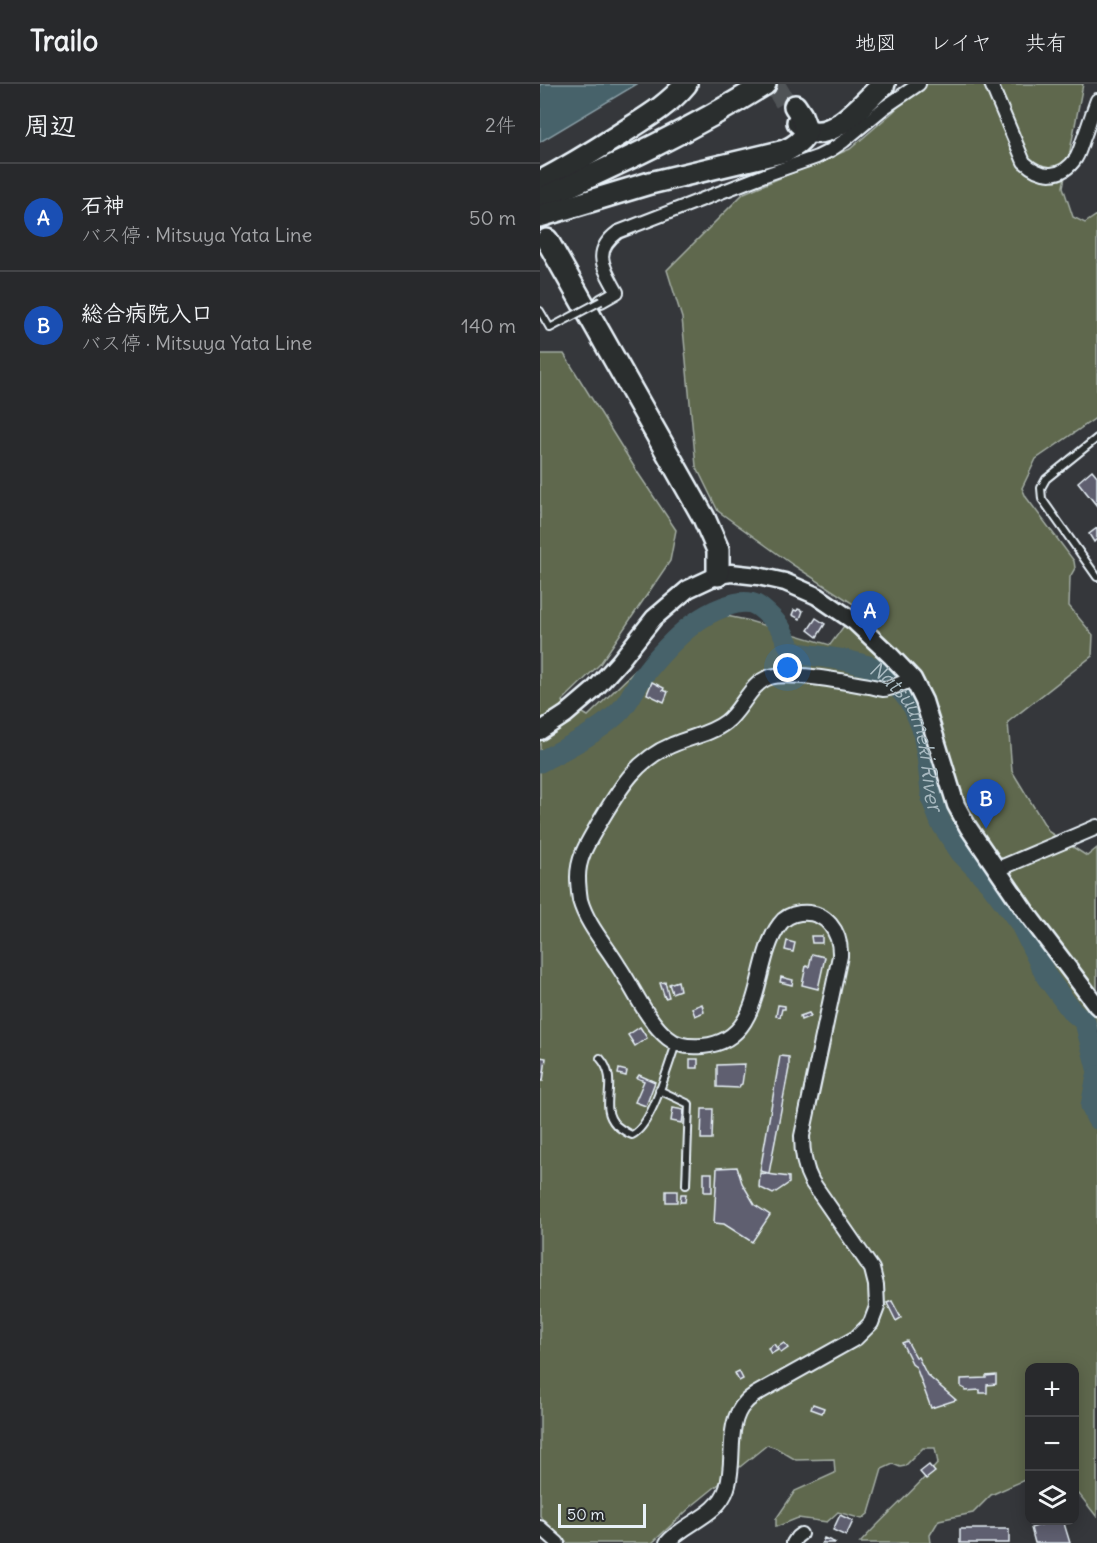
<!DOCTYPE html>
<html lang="ja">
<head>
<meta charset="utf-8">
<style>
	:root { --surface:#28292c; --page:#343538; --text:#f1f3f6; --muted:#a5a6a9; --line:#444548; --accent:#ff9aa2 }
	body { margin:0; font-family:Delius,"Klee One",sans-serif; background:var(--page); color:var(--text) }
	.controls { position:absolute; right:18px; bottom:18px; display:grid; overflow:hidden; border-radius:12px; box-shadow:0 3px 15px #0003 }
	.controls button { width:54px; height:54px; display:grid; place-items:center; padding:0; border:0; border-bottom:2px solid var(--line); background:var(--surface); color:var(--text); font:30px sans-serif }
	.scale { position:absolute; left:18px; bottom:15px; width:88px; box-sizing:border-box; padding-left:6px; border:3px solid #e8f1f8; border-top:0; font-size:16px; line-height:21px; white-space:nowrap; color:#e8f1f8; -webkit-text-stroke:4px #2a2d2e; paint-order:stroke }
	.you { position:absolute; left:248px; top:584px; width:21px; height:21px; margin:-15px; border:4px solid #fff; border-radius:50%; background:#1a73e8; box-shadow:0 0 0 9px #1a73e833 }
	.badge { display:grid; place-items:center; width:39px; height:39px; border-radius:50%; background:var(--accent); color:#fff; font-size:20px; font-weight:700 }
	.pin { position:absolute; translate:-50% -50px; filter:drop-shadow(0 2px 3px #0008) }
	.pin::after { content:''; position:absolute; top:32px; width:21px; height:18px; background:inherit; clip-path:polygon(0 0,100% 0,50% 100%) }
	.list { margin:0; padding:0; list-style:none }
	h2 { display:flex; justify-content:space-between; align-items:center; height:78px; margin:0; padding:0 24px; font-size:26px }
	h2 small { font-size:20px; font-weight:400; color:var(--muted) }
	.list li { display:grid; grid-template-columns:39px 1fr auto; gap:18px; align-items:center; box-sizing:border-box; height:108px; padding:0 24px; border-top:2px solid var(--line) }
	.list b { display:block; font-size:22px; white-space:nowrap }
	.list p { margin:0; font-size:20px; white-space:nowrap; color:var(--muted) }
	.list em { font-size:20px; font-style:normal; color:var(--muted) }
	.icon { flex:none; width:33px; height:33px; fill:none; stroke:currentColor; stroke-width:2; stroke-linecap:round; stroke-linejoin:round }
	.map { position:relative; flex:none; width:557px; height:1459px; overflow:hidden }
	header { display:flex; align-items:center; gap:36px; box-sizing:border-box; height:84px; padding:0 30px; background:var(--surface); border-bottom:2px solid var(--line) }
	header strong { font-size:28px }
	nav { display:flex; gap:33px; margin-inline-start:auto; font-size:21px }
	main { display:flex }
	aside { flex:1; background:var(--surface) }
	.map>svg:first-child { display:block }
</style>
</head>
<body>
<header>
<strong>Trailo</strong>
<nav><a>地図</a><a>レイヤ</a><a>共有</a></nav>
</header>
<main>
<aside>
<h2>周辺<small>2件</small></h2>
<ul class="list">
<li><span class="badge" style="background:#1a4fb4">A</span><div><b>石神</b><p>バス停 · Mitsuya Yata Line</p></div><em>50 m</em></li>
<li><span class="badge" style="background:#1a4fb4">B</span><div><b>総合病院入口</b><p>バス停 · Mitsuya Yata Line</p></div><em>140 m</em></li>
</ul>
</aside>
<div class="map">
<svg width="557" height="1459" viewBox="0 0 557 1459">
	<rect width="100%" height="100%" fill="#35373b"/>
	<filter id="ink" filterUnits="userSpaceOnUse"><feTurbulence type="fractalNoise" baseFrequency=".0167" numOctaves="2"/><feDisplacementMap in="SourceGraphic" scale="12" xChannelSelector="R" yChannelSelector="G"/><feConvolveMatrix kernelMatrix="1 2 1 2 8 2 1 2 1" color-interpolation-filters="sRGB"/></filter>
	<g filter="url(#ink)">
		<path fill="#5e674e" stroke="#a3aca3" stroke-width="1.5" d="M380,0H543L523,103L533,133L545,139L557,131V333L496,375L482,404L486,413L534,477L535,484L530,493L529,522L553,551L552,572L468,638L472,687L509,748L547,772L557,764V1433L539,1410H535L534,1284H490L489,1394L451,1411L433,1429L399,1436L390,1451L391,1459H320C345,1431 373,1408 398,1379L395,1364H383L365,1382L360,1383L353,1380L342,1385L329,1429L322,1435L298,1428L287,1438L258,1434L236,1443V1435L255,1407L295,1389L294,1375L256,1376L236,1364L227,1361L153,1421L112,1459H27L0,1432V270H24L98,389L136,446L130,477L60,580L22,617L48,632L158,526L206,536L290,561L318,523L253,481L178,427L156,382L142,234L127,186L204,109L310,65L353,28Z"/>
		<path fill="#46626a" stroke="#879ba3" stroke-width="1.5" d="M0,0H97L0,58Z"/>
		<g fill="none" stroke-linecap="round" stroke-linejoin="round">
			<g stroke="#46626a" stroke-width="21">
				<path id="s1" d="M0,678C26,664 55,650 77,630C89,620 94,604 103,592C115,575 137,552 153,540C167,529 200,512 216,521C223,525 239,540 242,547C248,557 246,562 257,569L305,576L332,583L344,590L363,609L373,622L382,644L387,671L392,716L401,739L421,769L449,798L480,839L506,892L531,926L545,938L557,984"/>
				<path d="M557,992L551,1022L557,1035"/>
			</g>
		</g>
		<g fill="#5f5e70" stroke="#e8f1f8" stroke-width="1.5">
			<path d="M552,386L557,392V422L538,398Z"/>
			<path d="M557,444V455L554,458L549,450Z"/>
			<path d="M258,525L263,527L260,535L252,531L254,526L257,527Z"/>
			<path d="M276,534L285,540L277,553L268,546Z"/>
			<path d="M112,598L124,604L123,606L128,608L124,618L107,610Z"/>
			<path d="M271,852H282V859H272Z"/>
			<path d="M247,857L255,859L253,868L245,866Z"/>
			<path d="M272,870L285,873L278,905L262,901L266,882L269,883Z"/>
			<path d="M241,893L253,896L252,901L240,898Z"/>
			<path d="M138,897L140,906L132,909L129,900Z"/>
			<path d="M125,898L129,913L125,914L120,899Z"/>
			<path d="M162,920L164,928L155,932L152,924Z"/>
			<path d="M238,921L245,922V925H242L240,933L236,932Z"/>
			<path d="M269,929L271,932L261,936L260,932Z"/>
			<path d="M100,943L107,954L95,962L88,951Z"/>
			<path d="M240,972L249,973V984L229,1089L220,1087Z"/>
			<path d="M0,973L6,974L3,997H0Z"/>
			<rect x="150" y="975" width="8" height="9"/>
			<path d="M205,980L202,1000L200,1001L199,1004L177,1003V981Z"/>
			<path d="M79,985L87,987L86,992L78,990Z"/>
			<path d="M99,991L115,998L106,1022L95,1018L104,997L97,994Z"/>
			<path d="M133,1024L144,1026L142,1039L131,1037Z"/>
			<path d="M162,1025H173L172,1055H161Z"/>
			<path d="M197,1083L202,1099L215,1121L230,1131L212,1158L184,1140L174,1139L177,1084Z"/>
			<rect x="164" y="1089" width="8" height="19"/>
			<path d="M220,1089L249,1093V1099L233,1110L219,1103Z"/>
			<rect x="126" y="1107" width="11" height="11"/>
			<path d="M141,1110H146L145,1118H140Z"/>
			<path d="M352,1217L361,1234L356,1237L347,1219Z"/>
			<path d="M367,1257L376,1273H378L387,1291L416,1316L391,1324L376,1283L373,1281L362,1259Z"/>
			<path d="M244,1259L248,1264L241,1269L238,1263Z"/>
			<path d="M234,1260L238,1266L231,1270L228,1264Z"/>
			<path d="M199,1287L203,1295L199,1297L195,1289Z"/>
			<path d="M456,1291V1300L447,1301V1309H440V1306L425,1307V1305L421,1303V1295L446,1294V1292Z"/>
			<path d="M273,1320L284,1324L282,1329L271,1325Z"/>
			<path d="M389,1381L395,1388L386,1395L380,1388Z"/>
			<path d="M300,1431L313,1437L306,1452L293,1446Z"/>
			<path d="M515,1436H523L530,1459H495L491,1444Z"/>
			<rect x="420" y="1445" width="49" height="14"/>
			<path d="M284,1454L296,1459H282Z"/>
		</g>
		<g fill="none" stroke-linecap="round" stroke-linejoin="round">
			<path stroke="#505357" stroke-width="21" stroke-dasharray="21 10" stroke-linecap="butt" d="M234,0L248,23"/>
			<g stroke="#e8f1f8" stroke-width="10">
				<g id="service">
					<path d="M0,227L10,244L27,235"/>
					<path d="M557,354L506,395L501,404L502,415L557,493"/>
					<path d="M60,974C81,998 57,1021 76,1041C81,1045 86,1049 92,1051C112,1042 128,981 136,960"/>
					<path d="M119,1006L149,1020L146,1101"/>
				</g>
			</g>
			<g stroke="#e8f1f8" stroke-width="16">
				<g id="minor">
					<path d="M451,0L484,78C501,94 522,95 536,74C539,69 541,62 543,56C548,43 552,29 557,16"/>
					<path d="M61,217L77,208C64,184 51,168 78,148L225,91L277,73L291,66L304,57L345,23L379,0"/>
					<path d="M0,1443L18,1459"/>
					<path d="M253,1459L257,1453L261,1450"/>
				</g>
			</g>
			<g stroke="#e8f1f8" stroke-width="18">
				<g id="tertiary">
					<path d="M458,785L557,743"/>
					<path d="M127,1459C145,1438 178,1432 187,1404C196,1378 185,1339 205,1319C208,1315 212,1313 216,1310L316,1254L331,1239L337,1223L336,1201L332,1185L272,1098C264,1083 262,1069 262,1052L300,872C301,848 286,826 260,829C252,830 245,833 240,840C211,878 227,956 163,962C151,963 137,962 128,954C107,937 94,905 79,883C66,861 47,841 40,816C39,809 38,800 38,793C38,772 49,757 59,739C79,706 95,676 132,661C150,653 171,650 186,638C202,626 210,599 230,593C251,587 306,598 329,602C334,603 338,604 343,605C352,605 364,598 373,595"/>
				</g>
			</g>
			<g stroke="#e8f1f8" stroke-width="21">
				<path id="secondary" d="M0,647L26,630L53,607L80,577L114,534L148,505L178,491L191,489L218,492L245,498L277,512L315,538L351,572L373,595L384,617L416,721L428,743L486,828L557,922"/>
			</g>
			<g stroke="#e8f1f8" stroke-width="26">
				<g id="motorway">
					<path d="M258,38C261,41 265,46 269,47C295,56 326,15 344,0"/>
					<path d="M0,98C26,84 51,69 76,53C100,37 127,23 146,0"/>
					<path d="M0,115C77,81 153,45 225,0"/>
					<path d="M0,132L110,99L245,67C255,62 262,58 267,47L261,31L255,22"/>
					<path d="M7,156L164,434L178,466V491"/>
				</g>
			</g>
			<use href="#service" stroke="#2a2d2e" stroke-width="6"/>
			<use href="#minor" stroke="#2a2d2e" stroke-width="12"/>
			<use href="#tertiary" stroke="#2a2d2e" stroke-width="14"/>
			<use href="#secondary" stroke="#2a2d2e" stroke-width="16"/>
			<use href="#motorway" stroke="#2a2d2e" stroke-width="21"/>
			<g stroke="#e8f1f8" stroke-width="10" stroke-linecap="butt">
				<path id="service-bridge" d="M27,235L61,217"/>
			</g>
			<use href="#service-bridge" stroke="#2a2d2e" stroke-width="6"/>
		</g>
	</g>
	<g text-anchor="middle" stroke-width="5" stroke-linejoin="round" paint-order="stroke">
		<g font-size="21" font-style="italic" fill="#a7b8bf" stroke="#2a2d2e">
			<text dy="7" stroke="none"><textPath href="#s1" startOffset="501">Natsuumeki River</textPath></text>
		</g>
	</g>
</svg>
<div class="controls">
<button>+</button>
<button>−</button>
<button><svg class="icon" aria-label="layers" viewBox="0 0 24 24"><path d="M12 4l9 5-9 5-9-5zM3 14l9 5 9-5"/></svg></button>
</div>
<div class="scale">50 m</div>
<div class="you"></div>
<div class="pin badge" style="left:330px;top:557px;background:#1a4fb4">A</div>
<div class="pin badge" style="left:446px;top:745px;background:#1a4fb4">B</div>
</div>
</main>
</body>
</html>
